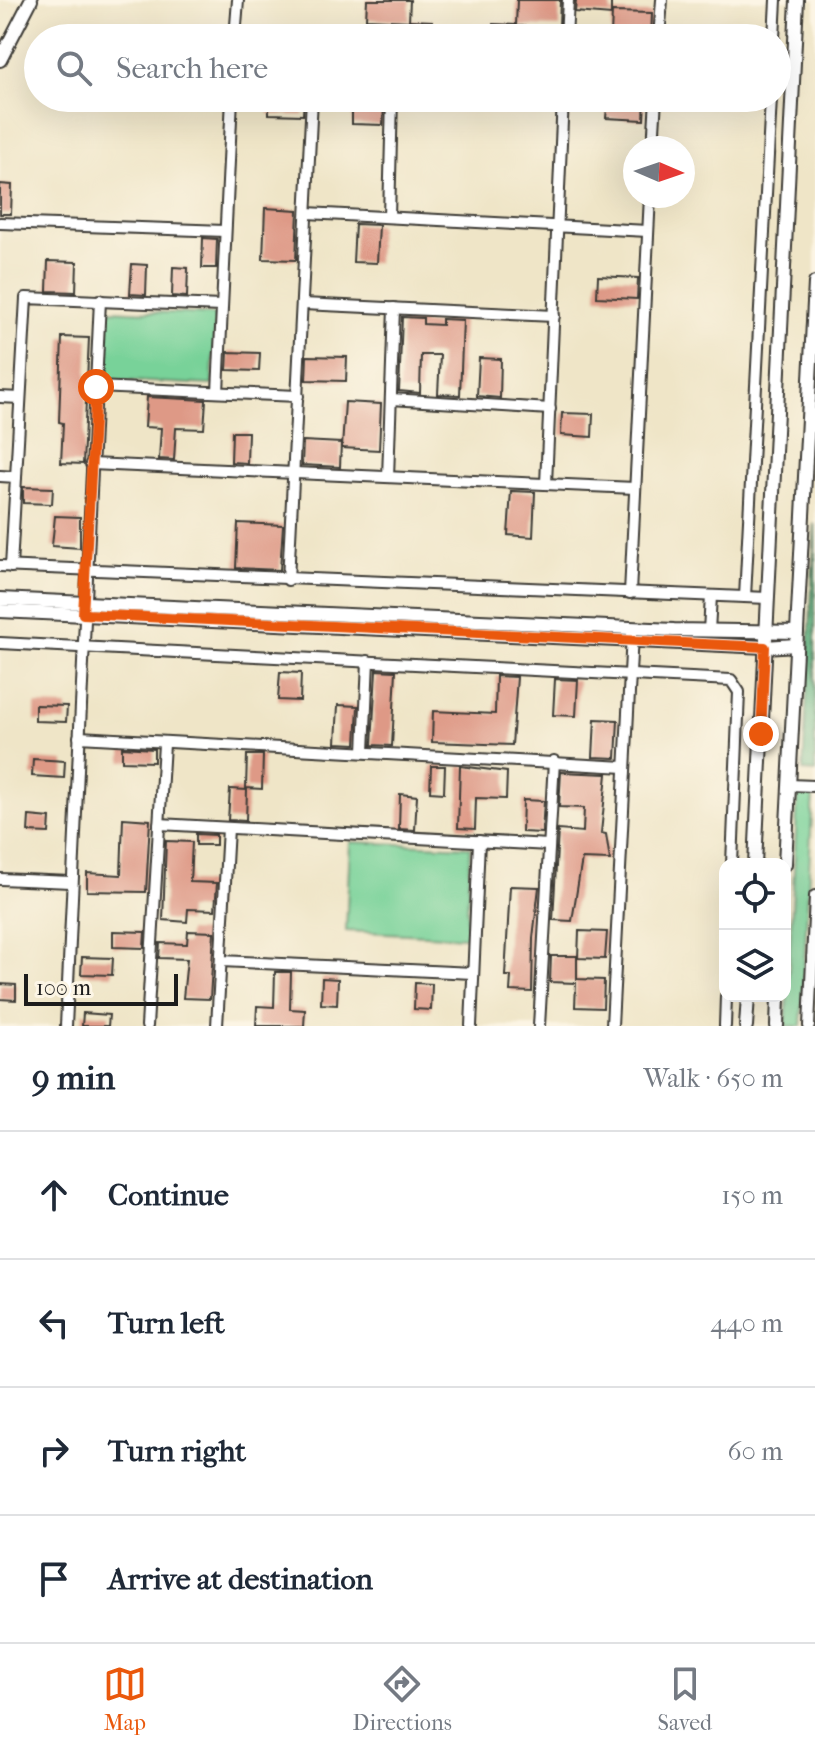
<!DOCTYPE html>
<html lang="en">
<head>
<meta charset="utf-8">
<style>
	:root { --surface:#fff; --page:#f2f2f3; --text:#1f2937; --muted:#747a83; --line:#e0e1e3; --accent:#ea580c }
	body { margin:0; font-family:"IM FELL French Canon",serif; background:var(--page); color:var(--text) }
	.controls { position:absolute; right:24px; bottom:24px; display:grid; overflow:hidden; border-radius:16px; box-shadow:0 8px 32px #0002 }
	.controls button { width:72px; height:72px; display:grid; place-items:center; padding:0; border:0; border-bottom:2px solid var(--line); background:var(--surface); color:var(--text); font:40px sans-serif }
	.compass { position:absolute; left:623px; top:136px; width:72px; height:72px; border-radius:50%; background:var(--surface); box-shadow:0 8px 32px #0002; rotate:92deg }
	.scale { position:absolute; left:24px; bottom:20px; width:154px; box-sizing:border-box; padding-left:8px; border:4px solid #1c1c1c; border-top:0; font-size:22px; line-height:28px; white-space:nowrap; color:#1c1c1c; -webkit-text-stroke:6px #fcf5e5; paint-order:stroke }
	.stop { position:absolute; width:24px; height:24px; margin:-18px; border:6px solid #ea580c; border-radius:50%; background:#fff }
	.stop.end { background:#ea580c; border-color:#fff; box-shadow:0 2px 8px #0008 }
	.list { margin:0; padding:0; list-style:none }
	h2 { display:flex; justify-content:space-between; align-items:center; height:104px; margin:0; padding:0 32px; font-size:34px }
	h2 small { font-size:26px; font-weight:400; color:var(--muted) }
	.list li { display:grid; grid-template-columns:52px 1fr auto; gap:24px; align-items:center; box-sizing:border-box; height:128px; padding:0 32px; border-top:2px solid var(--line) }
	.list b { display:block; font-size:30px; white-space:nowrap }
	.list em { font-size:26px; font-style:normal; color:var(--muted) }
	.icon { flex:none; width:44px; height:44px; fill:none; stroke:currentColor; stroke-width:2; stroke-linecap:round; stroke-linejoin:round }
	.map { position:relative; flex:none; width:815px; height:1026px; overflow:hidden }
	.search { position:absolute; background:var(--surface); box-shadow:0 8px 32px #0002; left:24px; right:24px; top:24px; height:88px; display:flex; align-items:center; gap:20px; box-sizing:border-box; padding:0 28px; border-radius:44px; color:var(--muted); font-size:30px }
	.sheet { height:616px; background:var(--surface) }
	nav { display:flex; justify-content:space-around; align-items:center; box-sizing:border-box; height:112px; border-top:2px solid var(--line); background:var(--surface); font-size:22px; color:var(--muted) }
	nav a { display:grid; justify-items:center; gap:4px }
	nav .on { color:var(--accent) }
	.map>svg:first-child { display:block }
</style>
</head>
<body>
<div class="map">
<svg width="815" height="1026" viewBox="0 0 815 1026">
	<rect width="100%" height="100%" fill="#fcf5e5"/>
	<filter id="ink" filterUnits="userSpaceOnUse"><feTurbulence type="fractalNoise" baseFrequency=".0125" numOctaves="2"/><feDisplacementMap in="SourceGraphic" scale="16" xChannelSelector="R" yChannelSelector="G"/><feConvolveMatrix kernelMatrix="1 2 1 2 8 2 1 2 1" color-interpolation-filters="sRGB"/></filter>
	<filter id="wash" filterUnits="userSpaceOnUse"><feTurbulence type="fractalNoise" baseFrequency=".006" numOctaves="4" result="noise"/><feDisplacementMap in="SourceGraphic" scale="32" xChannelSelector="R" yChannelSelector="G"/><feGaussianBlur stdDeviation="1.8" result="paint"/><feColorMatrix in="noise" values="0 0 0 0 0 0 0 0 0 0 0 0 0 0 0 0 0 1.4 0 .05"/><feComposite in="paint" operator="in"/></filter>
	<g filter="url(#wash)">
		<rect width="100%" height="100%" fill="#efe5c7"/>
		<g fill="#78d299" stroke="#4a775a" stroke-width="2">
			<path d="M108,310L215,315L212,385L107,380Z"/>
			<path d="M798,792H813L801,1026H786Z"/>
			<path d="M350,842L470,847L466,937L346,931Z"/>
		</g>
		<path fill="#62b481" stroke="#3f684e" stroke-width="2" d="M815,523V772L803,771Z"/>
		<g id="blocks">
			<g fill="#de9986">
				<path d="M367,0H410L409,21L366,19Z"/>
				<path d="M517,0H560L559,27L516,26Z"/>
				<path d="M576,0H611V15L575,12Z"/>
				<path d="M612,12L652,13L651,38L611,36Z"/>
				<path d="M410,20L432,21L431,38H409Z"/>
				<path d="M493,24L515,25L514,38H492Z"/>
				<path d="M269,98H304L303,115L269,114Z"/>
				<path d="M608,98H645L644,120L606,118Z"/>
				<path d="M352,104L384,105L383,125L352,124Z"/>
				<path d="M0,184L12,185L11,214H0Z"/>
				<path d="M265,208L298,210L296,260L263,259Z"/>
				<path d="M355,224L379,225L377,263L353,262Z"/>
				<path d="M203,238L217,239L216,268H202Z"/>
				<path d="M48,261L77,262L76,292L47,291Z"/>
				<path d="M132,264L147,265L146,295L130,294Z"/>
				<path d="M173,267L188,268L187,297L172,296Z"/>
				<path d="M598,276L638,278L637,299L597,297Z"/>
				<path d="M402,317L423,318V324L442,325V319L463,320L460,395L438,394L440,355H421L420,393L399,391Z"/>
				<path d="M62,337L89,338L83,464L61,463L63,423L59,422Z"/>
				<path d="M228,352L260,353L259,371L227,370Z"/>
				<path d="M307,356L347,357L346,381L306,380Z"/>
				<path d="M479,358L501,359L500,398L477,396Z"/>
				<path d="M147,397L206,400L204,429L176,428L174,460L159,459L161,428L145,427Z"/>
				<path d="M345,402L381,404L379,450L342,448Z"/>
				<path d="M562,413L593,414L592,437L561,435Z"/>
				<path d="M232,432H248L247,463L231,462Z"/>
				<path d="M303,441L341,443L340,467L302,465Z"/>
				<path d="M23,487L53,488L52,504L23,503Z"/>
				<path d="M511,491L535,492L533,537L508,535Z"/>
				<path d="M55,516L80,517V548L52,546Z"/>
				<path d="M238,523L283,525L280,570L236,568Z"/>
				<path d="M376,670L396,671L392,746L372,745Z"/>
				<path d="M280,672L301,673L300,701L278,700Z"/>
				<path d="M496,676L517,677L512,745L432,742L433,711L495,714Z"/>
				<path d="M555,679L578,680L576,716L553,715Z"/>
				<path d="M35,705L67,706L66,722L35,721Z"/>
				<path d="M338,705L358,706L356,744L336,743Z"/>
				<path d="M595,719L618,720L616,758L593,757Z"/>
				<path d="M122,747L154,749V762L122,761Z"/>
				<path d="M247,755H263L262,789L246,788Z"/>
				<path d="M33,759L65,761L64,778L32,776Z"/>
				<path d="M431,766H445L444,793L430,792Z"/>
				<path d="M460,766L507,772L506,799L476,798L475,829L458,828Z"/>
				<path d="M561,772L607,774L601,833L606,834L610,860L582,859L572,921L553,920L558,830L583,832L584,808L559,807Z"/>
				<path d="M230,789L247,790L246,821L228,820Z"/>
				<path d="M400,794L417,796L415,830L399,829Z"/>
				<path d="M523,800L544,801L542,833L522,832Z"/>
				<path d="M29,816L50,818L49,833L28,832Z"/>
				<path d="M123,818L150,820L146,892L87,891V873L121,875Z"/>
				<path d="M196,834L216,835V845H196Z"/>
				<path d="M166,841L192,842L190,882L217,883L215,910L188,909L187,922L163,920Z"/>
				<path d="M510,886L539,887L533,938L532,992L510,991L511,976H505Z"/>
				<path d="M113,931L145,932L144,948L113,947Z"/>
				<path d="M188,931L214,932L210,999L183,998L187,959L159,958L160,943L187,944Z"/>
				<path d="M579,931L607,932L605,959L578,958Z"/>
				<path d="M551,956H577V979L604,980L603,1008L575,1007L576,983L550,982Z"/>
				<path d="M82,957L113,958L112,975L81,974Z"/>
				<path d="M275,972H291L290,1009L305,1010L304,1026H256L257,1006L274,1007Z"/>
				<path d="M322,978L338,979L337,1005L321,1004Z"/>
				<path d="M415,983L432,984L431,1010L414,1009Z"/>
				<path d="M0,984L16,985V1000L0,999Z"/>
				<path d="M83,1013L109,1015L108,1026H82Z"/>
			</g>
		</g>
	</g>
	<g filter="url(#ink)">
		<use href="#blocks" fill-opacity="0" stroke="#3c3a36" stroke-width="2"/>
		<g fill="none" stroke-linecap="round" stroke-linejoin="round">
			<g stroke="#3c3a36" stroke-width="14">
				<g id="minor">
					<path d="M235,38L238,0"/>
					<path d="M566,38L568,0"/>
					<path d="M659,38L662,0"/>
					<path d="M774,38L776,0"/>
					<path d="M653,148L656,98"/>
					<path d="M307,213L648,231"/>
					<path d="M389,217L392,98"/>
					<path d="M0,223L225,231"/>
					<path d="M303,304L554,316"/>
					<path d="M96,387L298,396"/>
					<path d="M218,392L232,98"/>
					<path d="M0,397L20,398"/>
					<path d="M391,399L550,409"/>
					<path d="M91,464L635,488"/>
					<path d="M0,476L16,477"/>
					<path d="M388,477L394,308"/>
					<path d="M546,484L563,98"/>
					<path d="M0,566L768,598"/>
					<path d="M11,567L26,298L221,306"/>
					<path d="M288,580L312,98"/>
					<path d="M630,593L650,196"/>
					<path d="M745,597L771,98"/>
					<path d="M709,631L711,596"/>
					<path d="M0,643L731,680L739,692L732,864"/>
					<path d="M79,737L625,767"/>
					<path d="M364,751L368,661"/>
					<path d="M789,785L815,786"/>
					<path d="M159,824L549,845"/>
					<path d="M0,879L71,882"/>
					<path d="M221,961L473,973"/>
					<path d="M66,1026L100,300"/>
					<path d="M147,1026L164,744"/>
					<path d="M217,1026L228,828"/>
					<path d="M471,1026L479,841"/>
					<path d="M539,1026L554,761"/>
					<path d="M612,1026L632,634"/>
					<path d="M725,1026L726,996"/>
					<path d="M809,1026L815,896"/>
				</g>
			</g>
			<g stroke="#3c3a36" stroke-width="16">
				<g id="tertiary">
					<path d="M0,60L31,0"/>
					<path d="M0,599L674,630L797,632"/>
					<path d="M0,611L765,647L796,645"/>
					<path d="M755,864L797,0"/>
					<path d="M785,864L815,283"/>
					<path d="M746,1026L748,996"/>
					<path d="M777,1026L778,996"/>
				</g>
			</g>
			<use href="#minor" stroke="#fff" stroke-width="10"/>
			<use href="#tertiary" stroke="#fff" stroke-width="12"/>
		</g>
	</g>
	<g fill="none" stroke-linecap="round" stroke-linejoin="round" filter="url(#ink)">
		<path stroke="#ea580c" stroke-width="10" d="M96,387L83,614L765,647L761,734"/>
	</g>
</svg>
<div class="controls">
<button><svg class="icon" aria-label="locate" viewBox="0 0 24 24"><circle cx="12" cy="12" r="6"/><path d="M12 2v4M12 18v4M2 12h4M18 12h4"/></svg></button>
<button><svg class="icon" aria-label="layers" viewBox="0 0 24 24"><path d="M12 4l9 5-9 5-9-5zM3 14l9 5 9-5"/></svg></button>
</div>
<svg class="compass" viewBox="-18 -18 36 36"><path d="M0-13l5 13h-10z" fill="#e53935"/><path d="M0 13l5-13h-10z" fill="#747a83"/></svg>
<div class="scale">100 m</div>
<div class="stop" style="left:96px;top:387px"></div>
<div class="stop end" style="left:761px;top:734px"></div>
<div class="search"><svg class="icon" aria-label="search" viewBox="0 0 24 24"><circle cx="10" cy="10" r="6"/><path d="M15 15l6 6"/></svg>Search here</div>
</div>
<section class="sheet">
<h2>9 min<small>Walk · 650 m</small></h2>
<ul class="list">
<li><svg class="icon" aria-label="ahead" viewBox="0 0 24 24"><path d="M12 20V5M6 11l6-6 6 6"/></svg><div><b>Continue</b></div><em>150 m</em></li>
<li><svg class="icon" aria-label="left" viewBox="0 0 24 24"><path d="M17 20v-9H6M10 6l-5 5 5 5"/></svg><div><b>Turn left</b></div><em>440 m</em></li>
<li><svg class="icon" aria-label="right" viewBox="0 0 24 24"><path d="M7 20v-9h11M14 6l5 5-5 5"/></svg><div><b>Turn right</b></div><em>60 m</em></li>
<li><svg class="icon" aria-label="arrive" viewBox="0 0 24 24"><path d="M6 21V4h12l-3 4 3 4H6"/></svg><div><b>Arrive at destination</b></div></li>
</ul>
</section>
<nav>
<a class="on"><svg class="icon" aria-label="map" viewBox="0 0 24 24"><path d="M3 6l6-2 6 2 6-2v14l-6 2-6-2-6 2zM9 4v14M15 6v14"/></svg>Map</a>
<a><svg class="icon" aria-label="directions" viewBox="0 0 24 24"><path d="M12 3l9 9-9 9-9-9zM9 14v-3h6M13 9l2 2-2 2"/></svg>Directions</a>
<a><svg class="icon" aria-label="saved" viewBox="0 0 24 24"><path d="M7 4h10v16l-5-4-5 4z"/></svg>Saved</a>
</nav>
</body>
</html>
